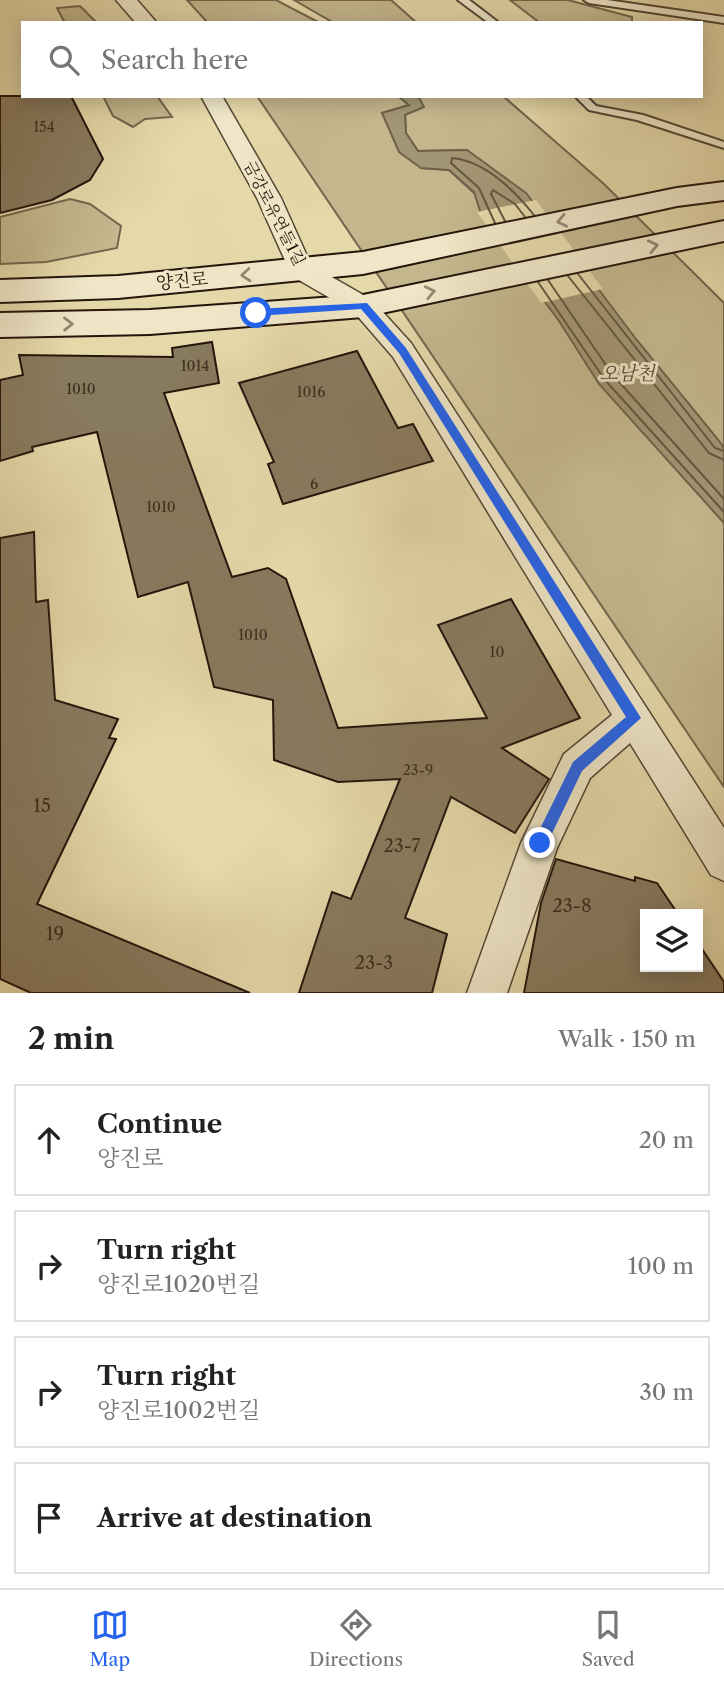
<!DOCTYPE html>
<html lang="en">
<head>
<meta charset="utf-8">
<style>
	:root { --surface:#fff; --page:#f6f6f6; --text:#222; --muted:#767676; --line:#e0e0e0; --accent:#2563eb }
	body { margin:0; font-family:"Libre Caslon Text","Noto Serif KR",serif; background:var(--page); color:var(--text) }
	.controls { position:absolute; right:21px; bottom:21px; display:grid; overflow:hidden; border-radius:0px; box-shadow:0 4px 18px #0003 }
	.controls button { width:63px; height:63px; display:grid; place-items:center; padding:0; border:0; border-bottom:2px solid var(--line); background:var(--surface); color:var(--text); font:35px sans-serif }
	.stop { position:absolute; width:21px; height:21px; margin:-16px; border:5px solid #2563eb; border-radius:50%; background:#fff }
	.stop.end { background:#2563eb; border-color:#fff; box-shadow:0 2px 7px #0008 }
	.list { margin:0; padding:0; list-style:none }
	h2 { display:flex; justify-content:space-between; align-items:center; height:91px; margin:0; padding:0 28px; font-size:30px }
	h2 small { font-size:23px; font-weight:400; color:var(--muted) }
	.list li { display:grid; grid-template-columns:46px 1fr auto; gap:21px; align-items:center; box-sizing:border-box; height:112px; margin:0 14px 14px; padding:0 14px; border:2px solid var(--line); border-radius:0px }
	.list b { display:block; font-size:26px; white-space:nowrap }
	.list p { margin:0; font-size:23px; white-space:nowrap; color:var(--muted) }
	.list em { font-size:23px; font-style:normal; color:var(--muted) }
	.icon { flex:none; width:38px; height:38px; fill:none; stroke:currentColor; stroke-width:2; stroke-linecap:round; stroke-linejoin:round }
	.map { position:relative; flex:none; width:724px; height:993px; overflow:hidden }
	.search { position:absolute; background:var(--surface); box-shadow:0 4px 18px #0003; left:21px; right:21px; top:21px; height:77px; display:flex; align-items:center; gap:18px; box-sizing:border-box; padding:0 24px; border-radius:0px; color:var(--muted); font-size:26px }
	.sheet { height:595px; background:var(--surface) }
	nav { display:flex; justify-content:space-around; align-items:center; box-sizing:border-box; height:98px; border-top:2px solid var(--line); background:var(--surface); font-size:19px; color:var(--muted) }
	nav a { display:grid; justify-items:center; gap:4px }
	nav .on { color:var(--accent) }
	.map>svg:first-child { display:block }
</style>
</head>
<body>
<div class="map">
<svg width="724" height="993" viewBox="0 0 724 993">
	<rect width="100%" height="100%" fill="#e5d8a9"/>
	<filter id="stains"><feTurbulence type="fractalNoise" baseFrequency=".00286" numOctaves="4"/><feColorMatrix values="0 0 0 0 .2 0 0 0 0 .09 0 0 0 0 .02 0 0 0 .5 -.17"/></filter>
	<radialGradient id="worn" r=".72"><stop offset=".6" stop-color="#630" stop-opacity="0"/><stop offset="1" stop-color="#630" stop-opacity=".3"/></radialGradient>
	<g fill="#c4b78e" stroke="#74664d" stroke-width="2">
		<path d="M187,0H276L320,23H208Z"/>
		<path d="M294,0H391L417,23H334Z"/>
		<path d="M510,0H568L632,17V23H540Z"/>
		<path d="M80,6L97,23H65L57,8Z"/>
		<path d="M103,96H157L172,117L145,119L133,127L113,116Z"/>
		<path d="M257,96H398L409,105L382,113L421,168L449,170L474,193L467,150L418,151L406,133L405,114L423,107L418,96H503L604,184L724,303V787Z"/>
		<path d="M70,199L90,204L121,226L117,248L46,262L0,264V217Z"/>
	</g>
	<path fill="#a39674" stroke="#70624a" stroke-width="2" d="M398,96H418L424,107L405,115L406,133L418,151L467,150L526,193L636,339L720,442L724,448V523L599,384L559,321L482,217L474,192L449,170L421,168L399,152L382,113L409,105Z"/>
	<path fill="#e5d8a9" d="M536,200L603,289L541,303L477,212Z"/>
	<g fill="none" stroke-linecap="round" stroke-linejoin="round">
		<g stroke="#645640" stroke-width="2">
			<path d="M505,221L491,194L493,190L515,204L525,217"/>
			<path d="M495,223L479,188L451,163L452,158C485,161 514,190 534,215"/>
			<path d="M578,274L715,448L724,451"/>
			<path d="M568,276L709,453L724,460"/>
			<path d="M548,280L612,374L724,499"/>
			<path d="M538,282L605,380L724,512"/>
		</g>
	</g>
	<g fill="#887a5e" stroke="#24150c" stroke-width="2">
		<path d="M0,96H71L103,159L90,180L52,200L0,213Z"/>
		<path d="M212,342L219,383L164,393L232,577L268,568L286,579L338,728L487,718L438,625L511,599L580,718L502,748L549,779L515,833L451,797L405,918L447,934L432,993H299L332,892L351,899L400,779L338,782L274,760L273,700L214,687L188,582L138,597L97,432L32,447L33,451L0,461V380L23,375L19,355L173,357L172,348Z"/>
		<path d="M357,351L398,428L413,424L433,461L283,504L268,464L274,462L239,383Z"/>
		<path d="M34,532L36,602L48,600L55,700L118,719L109,738L116,739L37,904L250,993H31L0,979V538Z"/>
		<path d="M556,859L635,881V877L657,883L678,914H645V967H698V943L724,982V993H524L541,903Z"/>
	</g>
	<g fill="none" stroke-linecap="round" stroke-linejoin="round">
		<g stroke="#544633" stroke-width="4">
			<g id="service">
				<path d="M458,0H469L499,23H489Z"/>
				<path d="M584,0H607L724,17V23L589,3Z"/>
				<path d="M575,96H586L596,106L643,115L724,142V148L637,120L589,110Z"/>
			</g>
		</g>
		<g stroke="#544633" stroke-width="3">
			<g id="minor">
				<path d="M116,0H137L157,23H136Z"/>
				<path d="M201,96H222L281,198L311,265L372,300L411,343L724,828V881L711,875L630,743L590,778L557,848L507,993H467L521,843L564,754L612,715L393,357L354,312L292,276L257,198Z"/>
			</g>
		</g>
		<g stroke="#24150c" stroke-width="4">
			<g id="secondary">
				<path d="M724,182V200L677,206L363,274L118,298L0,302V280L118,276L363,252L677,188Z"/>
				<path d="M724,221V241L363,317L150,334L0,337V313L150,310L363,295Z"/>
			</g>
		</g>
		<use href="#service" fill="#eee6c7" fill-rule="evenodd"/>
		<use href="#minor" fill="#eee6c7" fill-rule="evenodd"/>
		<use href="#secondary" fill="#eee6c7" fill-rule="evenodd"/>
	</g>
	<defs><path id="oneway-chevron" d="M-2-3.5L2.5 0L-2 3.5" fill="none" stroke-width="1.6" stroke-linecap="round" stroke-linejoin="round" transform="scale(1.75)"/></defs>
	<g stroke="#938873">
		<use href="#oneway-chevron" transform="translate(562 221) rotate(168)"/>
		<use href="#oneway-chevron" transform="translate(653 246) rotate(-12)"/>
		<use href="#oneway-chevron" transform="translate(246 275) rotate(175)"/>
		<use href="#oneway-chevron" transform="translate(430 292) rotate(-12)"/>
		<use href="#oneway-chevron" transform="translate(68 324) rotate(-1)"/>
	</g>
	<path fill="#2563eb" d="M367,303L406,348L641,718L582,771L545,848L540,850L533,843L573,762L626,717L399,353L361,309L256,316L251,313L256,309Z"/>
	<g text-anchor="middle" stroke-width="6" stroke-linejoin="round" paint-order="stroke">
		<g font-size="14" fill="#3d2e20">
			<text x="44" y="132">154</text>
			<text x="195" y="371">1014</text>
			<text x="81" y="394">1010</text>
			<text x="311" y="397">1016</text>
			<text x="314" y="489">6</text>
			<text x="161" y="512">1010</text>
			<text x="253" y="640">1010</text>
			<text x="497" y="657">10</text>
			<text x="418" y="775">23-9</text>
		</g>
		<g font-size="16" fill="#24150c" stroke="#eee6c7">
			<text transform="translate(275 213) rotate(63)" y="6">금강로유연들1길</text>
		</g>
		<g font-size="18" fill="#24150c" stroke="#eee6c7">
			<text transform="translate(182 281) rotate(-5)" y="6">양진로</text>
		</g>
		<g font-size="18" fill="#3d2e20">
			<text x="42" y="812">15</text>
			<text x="402" y="852">23-7</text>
			<text x="572" y="912">23-8</text>
			<text x="55" y="940">19</text>
			<text x="374" y="969">23-3</text>
		</g>
		<g font-size="19" font-style="italic" fill="#574936" stroke="#eee6c7">
			<text x="627" y="380">오남천</text>
		</g>
	</g>
	<rect width="100%" height="100%" filter="url(#stains)"/>
	<rect width="100%" height="100%" fill="url(#worn)"/>
</svg>
<div class="controls">
<button><svg class="icon" aria-label="layers" viewBox="0 0 24 24"><path d="M12 4l9 5-9 5-9-5zM3 14l9 5 9-5"/></svg></button>
</div>
<div class="stop" style="left:256px;top:313px"></div>
<div class="stop end" style="left:540px;top:843px"></div>
<div class="search"><svg class="icon" aria-label="search" viewBox="0 0 24 24"><circle cx="10" cy="10" r="6"/><path d="M15 15l6 6"/></svg>Search here</div>
</div>
<section class="sheet">
<h2>2 min<small>Walk · 150 m</small></h2>
<ul class="list">
<li><svg class="icon" aria-label="ahead" viewBox="0 0 24 24"><path d="M12 20V5M6 11l6-6 6 6"/></svg><div><b>Continue</b><p>양진로</p></div><em>20 m</em></li>
<li><svg class="icon" aria-label="right" viewBox="0 0 24 24"><path d="M7 20v-9h11M14 6l5 5-5 5"/></svg><div><b>Turn right</b><p>양진로1020번길</p></div><em>100 m</em></li>
<li><svg class="icon" aria-label="right" viewBox="0 0 24 24"><path d="M7 20v-9h11M14 6l5 5-5 5"/></svg><div><b>Turn right</b><p>양진로1002번길</p></div><em>30 m</em></li>
<li><svg class="icon" aria-label="arrive" viewBox="0 0 24 24"><path d="M6 21V4h12l-3 4 3 4H6"/></svg><div><b>Arrive at destination</b></div></li>
</ul>
</section>
<nav>
<a class="on"><svg class="icon" aria-label="map" viewBox="0 0 24 24"><path d="M3 6l6-2 6 2 6-2v14l-6 2-6-2-6 2zM9 4v14M15 6v14"/></svg>Map</a>
<a><svg class="icon" aria-label="directions" viewBox="0 0 24 24"><path d="M12 3l9 9-9 9-9-9zM9 14v-3h6M13 9l2 2-2 2"/></svg>Directions</a>
<a><svg class="icon" aria-label="saved" viewBox="0 0 24 24"><path d="M7 4h10v16l-5-4-5 4z"/></svg>Saved</a>
</nav>
</body>
</html>
